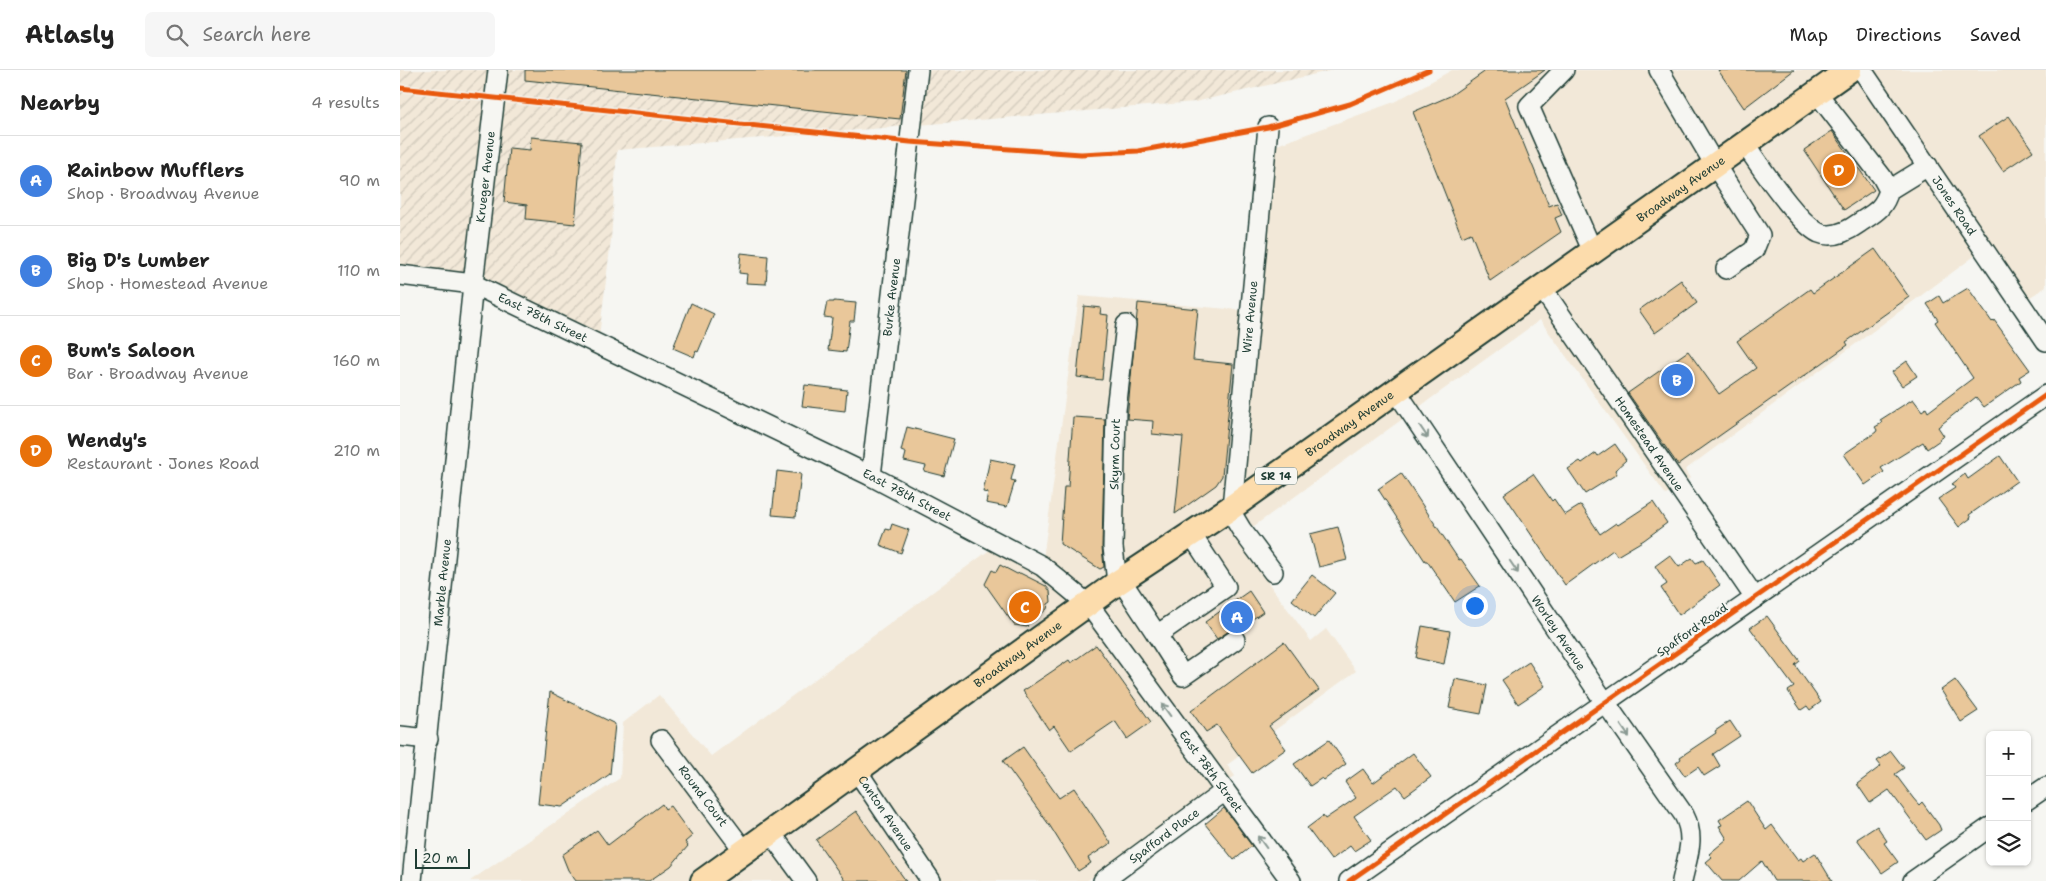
<!DOCTYPE html>
<html lang="en">
<head>
<meta charset="utf-8">
<style>
	:root { --surface:#fff; --page:#f6f6f6; --text:#222; --muted:#767676; --line:#e0e0e0; --accent:#b45309 }
	body { margin:0; font-family:"Shantell Sans",sans-serif; background:var(--page); color:var(--text) }
	.controls { position:absolute; right:15px; bottom:15px; display:grid; overflow:hidden; border-radius:8px; box-shadow:0 1px 4px #0004 }
	.controls button { width:45px; height:45px; display:grid; place-items:center; padding:0; border:0; border-bottom:1px solid var(--line); background:var(--surface); color:var(--text); font:25px sans-serif }
	.scale { position:absolute; left:15px; bottom:12px; width:55px; box-sizing:border-box; padding-left:5px; border:2px solid #1f3d34; border-top:0; font-size:14px; line-height:18px; white-space:nowrap; color:#1f3d34; -webkit-text-stroke:4px #f6f6f2; paint-order:stroke }
	.you { position:absolute; left:1074px; top:535px; width:18px; height:18px; margin:-12px; border:4px solid #fff; border-radius:50%; background:#1a73e8; box-shadow:0 0 0 8px #1a73e833 }
	.badge { display:grid; place-items:center; width:32px; height:32px; border-radius:50%; background:var(--accent); color:#fff; font-size:16px; font-weight:700 }
	.pin { position:absolute; translate:-50% -50%; border:2px solid #fff; box-shadow:0 1px 5px #0006 }
	.list { margin:0; padding:0; list-style:none }
	h2 { display:flex; justify-content:space-between; align-items:center; height:65px; margin:0; padding:0 20px; font-size:21px }
	h2 small { font-size:16px; font-weight:400; color:var(--muted) }
	.list li { display:grid; grid-template-columns:32px 1fr auto; gap:15px; align-items:center; box-sizing:border-box; height:90px; padding:0 20px; border-top:1px solid var(--line) }
	.list b { display:block; font-size:19px; white-space:nowrap }
	.list p { margin:0; font-size:16px; white-space:nowrap; color:var(--muted) }
	.list em { font-size:16px; font-style:normal; color:var(--muted) }
	.icon { flex:none; width:28px; height:28px; fill:none; stroke:currentColor; stroke-width:2; stroke-linecap:round; stroke-linejoin:round }
	.map { position:relative; flex:none; width:1646px; height:811px; overflow:hidden }
	header { display:flex; align-items:center; gap:30px; box-sizing:border-box; height:70px; padding:0 25px; background:var(--surface); border-bottom:1px solid var(--line) }
	header strong { font-size:24px }
	nav { display:flex; gap:28px; margin-inline-start:auto; font-size:18px }
	.search { width:350px; height:45px; background:var(--page); display:flex; align-items:center; gap:12px; box-sizing:border-box; padding:0 18px; border-radius:8px; color:var(--muted); font-size:19px }
	main { display:flex }
	aside { flex:1; background:var(--surface) }
	.map>svg:first-child { display:block }
</style>
</head>
<body>
<header>
<strong>Atlasly</strong>
<div class="search"><svg class="icon" aria-label="search" viewBox="0 0 24 24"><circle cx="10" cy="10" r="6"/><path d="M15 15l6 6"/></svg>Search here</div>
<nav><a>Map</a><a>Directions</a><a>Saved</a></nav>
</header>
<main>
<aside>
<h2>Nearby<small>4 results</small></h2>
<ul class="list">
<li><span class="badge" style="background:#3f7fe0">A</span><div><b>Rainbow Mufflers</b><p>Shop · Broadway Avenue</p></div><em>90 m</em></li>
<li><span class="badge" style="background:#3f7fe0">B</span><div><b>Big D's Lumber</b><p>Shop · Homestead Avenue</p></div><em>110 m</em></li>
<li><span class="badge" style="background:#e8710a">C</span><div><b>Bum's Saloon</b><p>Bar · Broadway Avenue</p></div><em>160 m</em></li>
<li><span class="badge" style="background:#e8710a">D</span><div><b>Wendy's</b><p>Restaurant · Jones Road</p></div><em>210 m</em></li>
</ul>
</aside>
<div class="map">
<svg width="1646" height="811" viewBox="0 0 1646 811">
	<defs>
		<pattern id="industrial-furrows" width="10" height="10" patternUnits="userSpaceOnUse" patternTransform="scale(1.25)"><rect width="10" height="10" fill="#f2e8d8"/><path d="M-1 1l2-2M0 10L10 0M9 11l2-2" fill="none" stroke="#cfc8ba"/></pattern>
	</defs>
	<rect width="100%" height="100%" fill="#f6f6f2"/>
	<filter id="ink" filterUnits="userSpaceOnUse"><feTurbulence type="fractalNoise" baseFrequency=".02" numOctaves="2"/><feDisplacementMap in="SourceGraphic" scale="10" xChannelSelector="R" yChannelSelector="G"/><feConvolveMatrix kernelMatrix="1 2 1 2 8 2 1 2 1" color-interpolation-filters="sRGB"/></filter>
	<g filter="url(#ink)">
		<path fill="#f2e8d8" d="M1052,0H1646V217L1621,233L1584,179L1285,400L1290,408L1266,425L1140,250L836,469L911,571L926,559L956,601L827,695L835,706L687,811H70L220,708L223,653L259,625L311,686L599,473L642,496L679,226L851,241L866,79L994,32Z"/>
		<path fill="url(#industrial-furrows)" d="M0,0H933L795,32L217,80L211,170L198,275L73,214L0,206Z"/>
		<g fill="#e9c79a" stroke="#1f3d34">
			<path d="M125,0H506L500,49L125,10Z"/>
			<path d="M1087,0H1145L1105,28L1149,136L1157,133L1162,145L1155,148L1161,162L1090,211L1071,163L1062,167L1013,42L1050,26Z"/>
			<path d="M1318,0H1394L1344,38Z"/>
			<path d="M1609,46L1633,81L1603,101L1579,66Z"/>
			<path d="M1432,61L1474,120L1444,140L1404,80Z"/>
			<path d="M131,67L182,72L175,154L126,149L127,135L104,132L109,78L130,80Z"/>
			<path d="M1475,179L1509,227L1446,272L1448,275L1278,395L1228,323L1288,281L1319,324L1356,298L1337,271L1410,219L1413,223Z"/>
			<path d="M341,183L368,186L366,214L346,213L347,204L339,203Z"/>
			<path d="M1281,210L1297,233L1255,263L1239,240Z"/>
			<path d="M1568,218L1592,252L1594,250L1630,300L1619,307L1621,311L1584,337L1576,327L1538,357L1544,366L1539,369L1540,370L1527,379L1523,372L1481,398L1484,402L1465,415L1444,384L1476,362L1477,360L1475,357L1482,353L1480,350L1513,329L1522,341L1526,338L1528,342L1573,308L1535,252L1538,250L1527,234L1539,226L1543,233Z"/>
			<path d="M434,231L456,233L454,251H450L446,282L428,280L432,248L424,247L427,232H434Z"/>
			<path d="M291,233L314,244L298,282L296,281L294,287L273,278Z"/>
			<path d="M738,233L798,239L793,290L833,294L822,406L816,415L775,444L783,367L752,364L753,351L727,349Z"/>
			<path d="M684,236L701,238L700,244L708,245L702,310L677,307Z"/>
			<path d="M1507,291L1517,306L1502,316L1492,302Z"/>
			<path d="M405,315L447,320L445,341L402,336Z"/>
			<path d="M673,347L705,349L702,477L704,497L700,499L660,474L664,417H668Z"/>
			<path d="M507,357L554,369L544,406L524,401L526,396L504,391L506,383L501,381Z"/>
			<path d="M1215,374L1226,390L1215,400L1217,404L1185,424L1168,399L1180,391L1182,393L1196,383L1198,386Z"/>
			<path d="M1600,386L1617,411L1569,445L1571,448L1559,457L1538,429L1555,418L1552,414L1565,404L1568,409Z"/>
			<path d="M590,389L615,394L611,410L615,411L607,437L586,433L588,423L583,422Z"/>
			<path d="M377,401L401,404L396,447L372,445Z"/>
			<path d="M1001,403L1059,490L1061,489L1080,516L1055,532L1027,491H1025L978,419Z"/>
			<path d="M1133,404L1152,431L1154,429L1165,445L1181,435L1200,464L1216,453L1218,455L1253,432L1267,453L1244,470L1217,486L1213,480L1165,515L1104,424Z"/>
			<path d="M492,454L509,460L501,483L480,475L486,459L490,460Z"/>
			<path d="M938,457L947,490L919,497L910,464Z"/>
			<path d="M1270,485L1279,497L1292,488L1296,493L1303,490L1320,515L1279,545L1261,518L1267,514L1255,496Z"/>
			<path d="M600,495L617,504L620,503L646,516L650,521L651,532L648,534L647,539L642,543L637,542L629,549L627,557L614,555L585,514L592,500L596,502Z"/>
			<path d="M912,505L935,523L914,548L892,530Z"/>
			<path d="M849,521L863,542L838,559L829,561L817,569L805,552Z"/>
			<path d="M1367,546L1400,591L1395,595L1421,632L1410,640L1407,636L1401,640L1388,621L1394,617L1350,558Z"/>
			<path d="M1022,556L1050,561L1044,594L1016,588Z"/>
			<path d="M884,572L919,620L869,656L886,679L852,703L817,655L806,662L791,641Z"/>
			<path d="M696,575L751,652L727,669L715,651L671,681L654,656L649,660L623,621L669,590L671,593Z"/>
			<path d="M1129,592L1145,616L1118,634L1102,610Z"/>
			<path d="M1055,609L1087,615L1081,644L1049,638Z"/>
			<path d="M1555,610L1578,641L1561,652L1541,620Z"/>
			<path d="M150,622L215,654L210,704L162,737L138,734Z"/>
			<path d="M1330,651L1340,666L1313,684L1320,696L1304,706L1298,697L1285,706L1276,693L1281,689L1280,687L1316,663L1315,661Z"/>
			<path d="M929,670L946,694L924,710L922,708L910,716L894,694Z"/>
			<path d="M623,677L659,728L674,718L711,773L688,788L691,793L678,801L650,756L603,691Z"/>
			<path d="M1491,681L1504,698L1495,704L1513,728L1519,735L1522,732L1539,755L1541,760L1526,770L1489,720L1470,733L1457,714L1481,696L1477,691Z"/>
			<path d="M1013,683L1031,707L1005,726L997,716L954,746L971,770L954,781L950,776L931,790L907,758L923,746L925,749L956,728L945,712L963,699L973,713Z"/>
			<path d="M1347,731L1366,760L1372,755L1398,790L1401,788L1403,791L1415,783L1432,811H1374L1362,791L1339,811H1322L1306,792L1312,787L1309,784L1327,769L1319,756L1322,755L1319,750Z"/>
			<path d="M262,734L265,739L270,736L292,766L285,772L288,776L271,796L249,811H176L168,800L162,785L197,760L208,775Z"/>
			<path d="M824,738L852,776L834,790L805,754Z"/>
			<path d="M456,741L506,811H445L416,770Z"/>
			<path d="M1477,756L1487,771L1484,773L1498,792L1482,803L1457,769Z"/>
		</g>
		<g fill="none" stroke-linecap="round" stroke-linejoin="round">
			<g stroke="#1f3d34" stroke-width="22">
				<g id="minor">
					<path d="M1164,0L1129,36L1193,182"/>
					<path d="M1259,0L1315,95L1360,165L1354,180L1326,199"/>
					<path id="s1" d="M1462,0L1646,271"/>
					<path d="M1345,74C1359,95 1398,153 1419,163C1433,169 1448,161 1459,153C1474,143 1484,139 1489,120L1482,107L1417,23"/>
					<path d="M1489,120L1528,96"/>
					<path id="s2" d="M0,205L73,214L471,406L642,496L689,535L891,811"/>
					<path id="s3" d="M1142,218L1355,528"/>
					<path id="s4" d="M997,322L1198,622L1284,745C1296,768 1287,787 1282,811"/>
					<path id="s5" d="M471,406L518,0"/>
					<path id="s6" d="M832,437L868,57"/>
					<path d="M829,439L841,459L873,502"/>
					<path d="M721,510L757,565L826,517L791,464"/>
					<path id="s7" d="M717,513L713,477L716,340L726,255"/>
					<path d="M757,565L783,606L835,570"/>
					<path d="M0,666L28,669"/>
					<path id="s8" d="M261,670L345,782"/>
					<path id="s9" d="M457,701L531,811"/>
					<path d="M1627,730L1646,717"/>
					<path d="M371,763L406,811"/>
					<path id="s10" d="M12,811L73,214L98,0"/>
					<path id="s11" d="M703,811L825,721"/>
					<path d="M949,811L1646,325"/>
					<path d="M1513,811L1590,757"/>
				</g>
			</g>
			<g stroke="#1f3d34" stroke-width="28">
				<g id="major">
					<path id="s12" d="M303,811L717,513L832,437L1449,0"/>
				</g>
			</g>
			<use href="#minor" stroke="#f6f6f2" stroke-width="19"/>
			<use href="#major" stroke="#fcdcac" stroke-width="24"/>
			<g stroke="#f6f6f2" stroke-width="8">
				<g id="cycleway">
					<path d="M0,18L510,72L681,84L738,81L868,57L950,34L1029,0"/>
					<path d="M949,811L1646,325"/>
				</g>
			</g>
			<use href="#cycleway" stroke="#e8590c" stroke-width="5"/>
		</g>
		<defs><path id="oneway-shaft" d="M-6 0H5M1.5-3L5.5 0L1.5 3" fill="none" stroke-width="1.6" stroke-linecap="round" stroke-linejoin="round" transform="scale(1.25)"/></defs>
		<g stroke="#8a9a93">
			<use href="#oneway-shaft" transform="translate(1024 362) rotate(56)"/>
			<use href="#oneway-shaft" transform="translate(1114 497) rotate(56)"/>
			<use href="#oneway-shaft" transform="translate(766 640) rotate(-126)"/>
			<use href="#oneway-shaft" transform="translate(1225 661) rotate(55)"/>
			<use href="#oneway-shaft" transform="translate(862 772) rotate(-126)"/>
		</g>
	</g>
	<g text-anchor="middle" stroke-width="4.5" stroke-linejoin="round" paint-order="stroke">
		<rect fill="#f6f6f2" stroke="#60746d" stroke-width="1" x="855" y="397.5" width="42" height="17" rx="4"/>
		<g font-size="11" font-weight="bold" fill="#1f3d34">
			<text x="876" y="410">SR 14</text>
		</g>
		<g font-size="12" fill="#1f3d34" stroke="#f6f6f2">
			<text dy="4" stroke="none"><textPath href="#s10" startOffset="708">Krueger Avenue</textPath></text>
			<text dy="4" stroke="none"><textPath href="#s12" startOffset="1198">Broadway Avenue</textPath></text>
			<text dy="4" stroke="none"><textPath href="#s1" startOffset="164">Jones Road</textPath></text>
			<text dy="4" stroke="none"><textPath href="#s5" startOffset="180">Burke Avenue</textPath></text>
			<text dy="4" stroke="none"><textPath href="#s6" startOffset="191">Wire Avenue</textPath></text>
			<text dy="4" stroke="none"><textPath href="#s2" startOffset="151">East 78th Street</textPath></text>
			<text dy="4" stroke="none"><textPath href="#s12" startOffset="792">Broadway Avenue</textPath></text>
			<text dy="4" stroke="none"><textPath href="#s3" startOffset="189">Homestead Avenue</textPath></text>
			<text dy="4" stroke="none"><textPath href="#s7" startOffset="129">Skyrm Court</textPath></text>
			<text dy="4" stroke="none"><textPath href="#s2" startOffset="556">East 78th Street</textPath></text>
			<text dy="4" stroke="none"><textPath href="#s10" startOffset="300">Marble Avenue</textPath></text>
			<text transform="translate(1292 560) rotate(-35)" y="4">Spafford Road</text>
			<text dy="4" stroke="none"><textPath href="#s4" startOffset="290">Worley Avenue</textPath></text>
			<text dy="4" stroke="none"><textPath href="#s12" startOffset="388">Broadway Avenue</textPath></text>
			<text dy="4" stroke="none"><textPath href="#s2" startOffset="976">East 78th Street</textPath></text>
			<text dy="4" stroke="none"><textPath href="#s8" startOffset="70">Round Court</textPath></text>
			<text dy="4" stroke="none"><textPath href="#s9" startOffset="51">Canton Avenue</textPath></text>
			<text dy="4" stroke="none"><textPath href="#s11" startOffset="76">Spafford Place</textPath></text>
		</g>
	</g>
</svg>
<div class="controls">
<button>+</button>
<button>−</button>
<button><svg class="icon" aria-label="layers" viewBox="0 0 24 24"><path d="M12 4l9 5-9 5-9-5zM3 14l9 5 9-5"/></svg></button>
</div>
<div class="scale">20 m</div>
<div class="you"></div>
<div class="pin badge" style="left:837px;top:547px;background:#3f7fe0">A</div>
<div class="pin badge" style="left:1277px;top:310px;background:#3f7fe0">B</div>
<div class="pin badge" style="left:625px;top:537px;background:#e8710a">C</div>
<div class="pin badge" style="left:1439px;top:100px;background:#e8710a">D</div>
</div>
</main>
</body>
</html>
